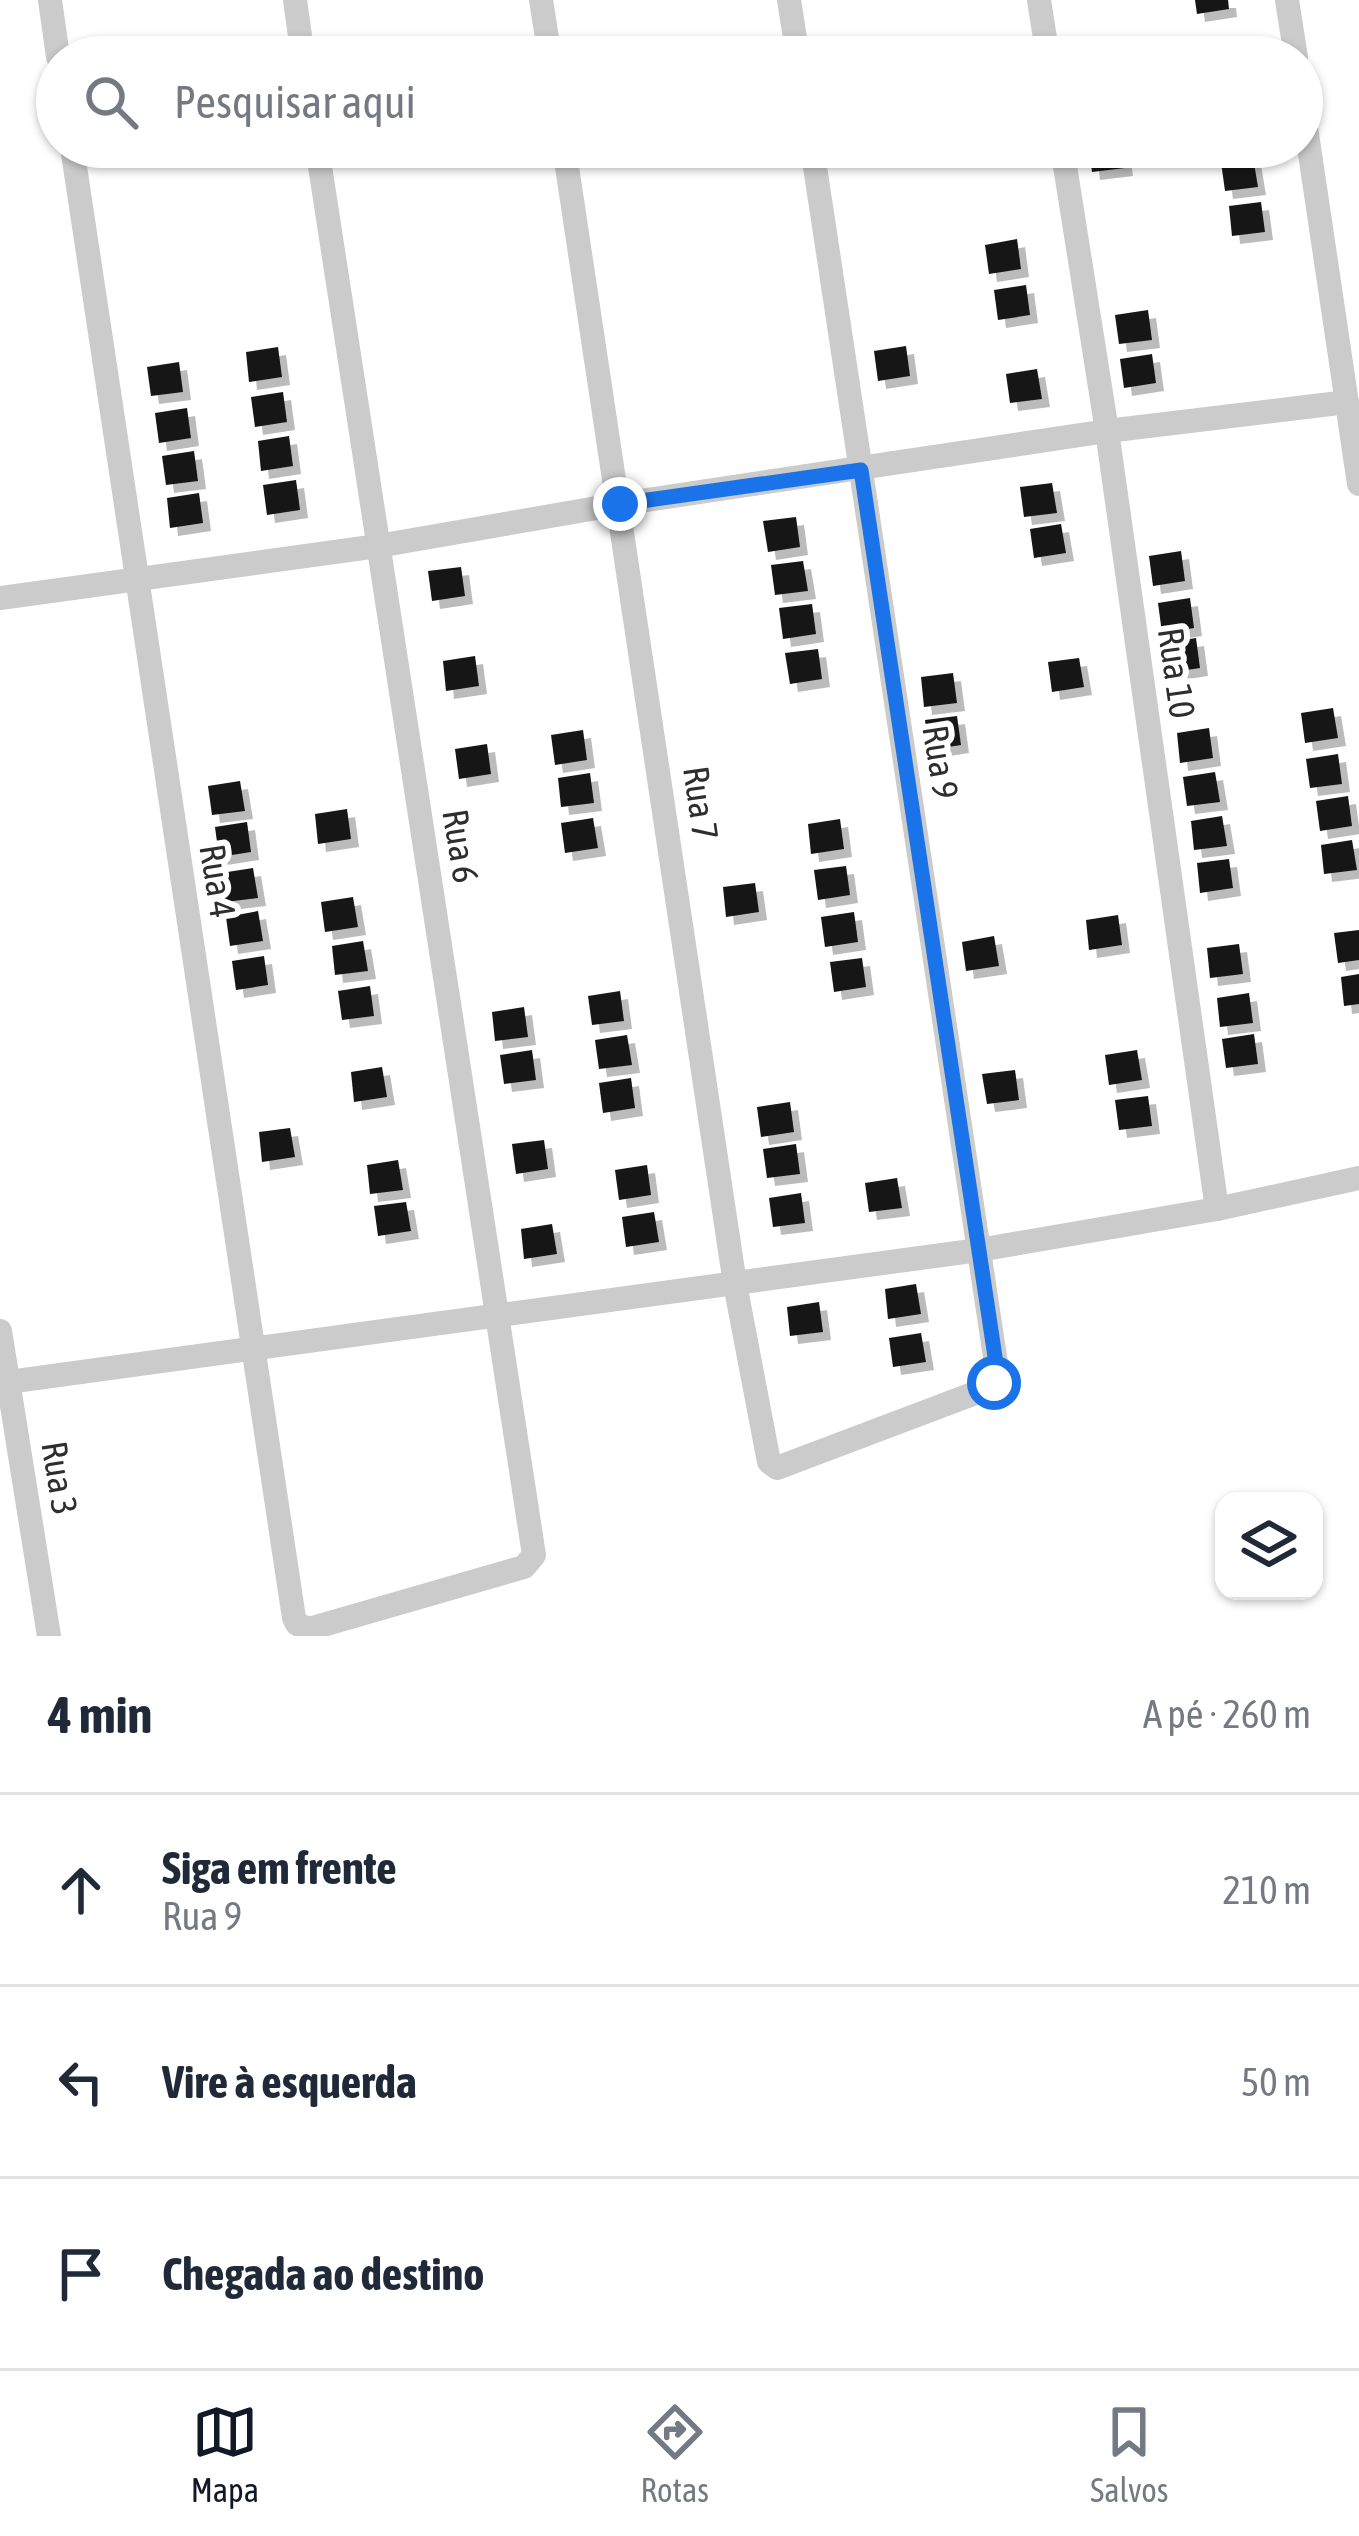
<!DOCTYPE html>
<html lang="pt">
<head>
<meta charset="utf-8">
<style>
	:root { --surface:#fff; --page:#f2f2f3; --text:#1f2937; --muted:#747a83; --line:#e0e1e3; --accent:#111827 }
	body { margin:0; font-family:"Asap Condensed",sans-serif; background:var(--page); color:var(--text) }
	.controls { position:absolute; right:36px; bottom:36px; display:grid; overflow:hidden; border-radius:24px; box-shadow:0 3px 9px #0004 }
	.controls button { width:108px; height:108px; display:grid; place-items:center; padding:0; border:0; border-bottom:3px solid var(--line); background:var(--surface); color:var(--text); font:60px sans-serif }
	.stop { position:absolute; width:36px; height:36px; margin:-27px; border:9px solid #1a73e8; border-radius:50%; background:#fff }
	.stop.end { background:#1a73e8; border-color:#fff; box-shadow:0 3px 12px #0008 }
	.list { margin:0; padding:0; list-style:none }
	h2 { display:flex; justify-content:space-between; align-items:center; height:156px; margin:0; padding:0 48px; font-size:51px }
	h2 small { font-size:39px; font-weight:400; color:var(--muted) }
	.list li { display:grid; grid-template-columns:78px 1fr auto; gap:36px; align-items:center; box-sizing:border-box; height:192px; padding:0 48px; border-top:3px solid var(--line) }
	.list b { display:block; font-size:45px; white-space:nowrap }
	.list p { margin:0; font-size:39px; white-space:nowrap; color:var(--muted) }
	.list em { font-size:39px; font-style:normal; color:var(--muted) }
	.icon { flex:none; width:66px; height:66px; fill:none; stroke:currentColor; stroke-width:2; stroke-linecap:round; stroke-linejoin:round }
	.map { position:relative; flex:none; width:1359px; height:1636px; overflow:hidden }
	.search { position:absolute; background:var(--surface); box-shadow:0 3px 9px #0004; left:36px; right:36px; top:36px; height:132px; display:flex; align-items:center; gap:30px; box-sizing:border-box; padding:0 42px; border-radius:66px; color:var(--muted); font-size:45px }
	.sheet { height:732px; background:var(--surface) }
	nav { display:flex; justify-content:space-around; align-items:center; box-sizing:border-box; height:168px; border-top:3px solid var(--line); background:var(--surface); font-size:33px; color:var(--muted) }
	nav a { display:grid; justify-items:center; gap:6px }
	nav .on { color:var(--accent) }
	.map>svg:first-child { display:block }
</style>
</head>
<body>
<div class="map">
<svg width="1359" height="1636" viewBox="0 0 1359 1636">
	<defs>
		<filter id="shadow"><feDropShadow dx="8" dy="8" stdDeviation="0" flood-color="#0004"/></filter>
	</defs>
	<rect width="100%" height="100%" fill="#fff"/>
	<g fill="#151515" filter="url(#shadow)">
		<path d="M1195,0H1228L1229,9L1197,14Z"/>
		<path d="M1089,147H1122L1125,168L1092,172Z"/>
		<path d="M1253,157L1258,187L1225,191L1221,162Z"/>
		<path d="M1261,202L1265,232L1232,236L1229,206Z"/>
		<path d="M1017,239L1021,269L989,274L985,245Z"/>
		<path d="M1026,285L1030,315L998,320L994,290Z"/>
		<path d="M1148,310L1152,340L1119,344L1115,315Z"/>
		<path d="M906,346L910,376L878,381L874,351Z"/>
		<path d="M278,347L282,377L249,382L246,352Z"/>
		<path d="M1152,354L1156,383L1124,388L1120,359Z"/>
		<path d="M179,362L183,392L151,396L147,367Z"/>
		<path d="M1037,369L1042,399L1010,403L1006,374Z"/>
		<path d="M283,392L287,422L255,427L251,397Z"/>
		<path d="M187,408L191,438L159,443L155,413Z"/>
		<path d="M289,436L293,466L261,471L258,441Z"/>
		<path d="M194,451L198,481L166,485L162,456Z"/>
		<path d="M296,480L300,510L267,515L263,485Z"/>
		<path d="M1052,483L1057,513L1024,517L1020,487Z"/>
		<path d="M199,493L203,523L170,528L167,498Z"/>
		<path d="M796,517L800,547L768,552L763,521Z"/>
		<path d="M1061,524L1066,553L1034,558L1030,529Z"/>
		<path d="M1181,551L1185,581L1153,586L1149,556Z"/>
		<path d="M803,561L808,591L775,595L771,565Z"/>
		<path d="M461,567L465,596L432,601L428,571Z"/>
		<path d="M1190,598L1194,628L1162,633L1158,603Z"/>
		<path d="M812,604L816,634L783,639L779,608Z"/>
		<path d="M1196,638L1200,668L1167,673L1164,643Z"/>
		<path d="M818,649L822,679L790,684L785,653Z"/>
		<path d="M475,656L479,686L446,691L443,661Z"/>
		<path d="M1079,658L1084,687L1052,692L1048,662Z"/>
		<path d="M953,673L957,703L924,707L921,677Z"/>
		<path d="M1333,708L1338,738L1305,743L1301,713Z"/>
		<path d="M957,716L961,745L929,750L925,720Z"/>
		<path d="M1209,728L1213,758L1180,763L1177,733Z"/>
		<path d="M583,730L587,760L555,765L551,735Z"/>
		<path d="M487,744L491,774L459,779L455,749Z"/>
		<path d="M1338,754L1342,784L1310,788L1306,759Z"/>
		<path d="M1215,772L1220,802L1187,806L1183,777Z"/>
		<path d="M590,773L594,803L561,807L558,778Z"/>
		<path d="M240,781L245,811L212,815L208,786Z"/>
		<path d="M1348,796L1352,826L1320,831L1316,801Z"/>
		<path d="M347,809L351,839L318,844L315,814Z"/>
		<path d="M1222,816L1227,846L1194,850L1191,821Z"/>
		<path d="M593,818L598,848L565,853L561,823Z"/>
		<path d="M840,819L844,849L811,854L808,824Z"/>
		<path d="M247,822L251,852L219,857L215,827Z"/>
		<path d="M1352,840L1357,870L1324,874L1321,845Z"/>
		<path d="M1229,859L1233,888L1200,893L1197,863Z"/>
		<path d="M846,866L850,895L818,900L814,870Z"/>
		<path d="M253,868L258,898L225,902L221,873Z"/>
		<path d="M755,883L759,912L726,917L723,887Z"/>
		<path d="M353,897L358,927L325,932L321,902Z"/>
		<path d="M258,911L263,941L230,946L226,917Z"/>
		<path d="M854,912L858,942L825,947L821,917Z"/>
		<path d="M1118,915L1122,945L1089,950L1086,920Z"/>
		<path d="M1359,930V960L1338,963L1334,933Z"/>
		<path d="M994,936L999,966L966,971L962,942Z"/>
		<path d="M363,941L368,971L335,975L332,946Z"/>
		<path d="M1239,944L1243,974L1210,978L1207,948Z"/>
		<path d="M264,956L268,985L236,990L232,961Z"/>
		<path d="M862,958L866,987L834,992L830,962Z"/>
		<path d="M1359,974V1004L1344,1006L1341,977Z"/>
		<path d="M370,986L374,1016L342,1020L338,991Z"/>
		<path d="M620,991L624,1021L592,1025L588,996Z"/>
		<path d="M1249,993L1253,1023L1220,1027L1217,998Z"/>
		<path d="M524,1007L528,1037L495,1041L492,1012Z"/>
		<path d="M1254,1034L1258,1064L1226,1068L1222,1039Z"/>
		<path d="M627,1035L632,1065L599,1069L595,1040Z"/>
		<path d="M532,1050L536,1080L504,1084L500,1055Z"/>
		<path d="M1137,1050L1142,1080L1109,1085L1105,1055Z"/>
		<path d="M382,1067L387,1097L354,1102L351,1072Z"/>
		<path d="M1015,1070L1019,1100L987,1104L982,1074Z"/>
		<path d="M631,1078L635,1108L603,1113L599,1083Z"/>
		<path d="M1148,1096L1152,1126L1119,1130L1115,1100Z"/>
		<path d="M790,1102L794,1132L761,1137L757,1107Z"/>
		<path d="M290,1128L295,1157L262,1162L259,1132Z"/>
		<path d="M544,1140L548,1169L516,1174L512,1144Z"/>
		<path d="M796,1144L800,1174L767,1178L763,1149Z"/>
		<path d="M398,1160L403,1190L370,1194L367,1165Z"/>
		<path d="M647,1165L651,1195L619,1200L615,1170Z"/>
		<path d="M897,1178L902,1208L869,1212L865,1183Z"/>
		<path d="M801,1193L805,1223L773,1227L769,1198Z"/>
		<path d="M406,1202L411,1231L378,1236L374,1206Z"/>
		<path d="M654,1212L659,1242L626,1247L622,1217Z"/>
		<path d="M552,1224L557,1254L524,1259L521,1229Z"/>
		<path d="M916,1284L921,1314L888,1319L885,1289Z"/>
		<path d="M819,1302L823,1332L790,1336L787,1307Z"/>
		<path d="M921,1333L926,1362L893,1367L889,1338Z"/>
	</g>
	<g fill="none" stroke-linecap="round" stroke-linejoin="round">
		<g stroke="#cbcbcb" stroke-width="24">
			<path d="M50,0L58,57"/>
			<path d="M295,0L303,57"/>
			<path d="M541,0L550,57"/>
			<path d="M789,0L798,57"/>
			<path d="M1039,0L1048,57"/>
			<path d="M1287,0L1296,57"/>
			<path d="M1302,100L1359,484"/>
			<path d="M72,147L294,1618L297,1624L309,1629L524,1567L534,1555L317,147"/>
			<path d="M564,147L735,1284L769,1462L777,1468L986,1389L994,1383L997,1370L812,147"/>
			<path d="M1062,147L1107,431L1217,1209"/>
			<path d="M0,598L378,546L620,504L1107,431L1347,402"/>
			<path d="M0,1331L49,1636"/>
			<path d="M0,1383L979,1250L1217,1209L1359,1178"/>
		</g>
	</g>
	<g fill="none" stroke-linecap="round" stroke-linejoin="round">
		<path stroke="#1a73e8" stroke-width="15" d="M620,504L861,470L997,1370L994,1383"/>
	</g>
	<g text-anchor="middle" stroke-width="12" stroke-linejoin="round" paint-order="stroke">
		<g font-size="36" fill="#2e2e2e" stroke="#fff">
			<text transform="translate(1177 673) rotate(82)" y="13">Rua 10</text>
			<text transform="translate(941 762) rotate(81)" y="13">Rua 9</text>
			<text transform="translate(701 803) rotate(82)" y="13">Rua 7</text>
			<text transform="translate(461 846) rotate(81)" y="13">Rua 6</text>
			<text transform="translate(218 881) rotate(81)" y="13">Rua 4</text>
			<text transform="translate(60 1478) rotate(81)" y="13">Rua 3</text>
		</g>
	</g>
</svg>
<div class="controls">
<button><svg class="icon" aria-label="layers" viewBox="0 0 24 24"><path d="M12 4l9 5-9 5-9-5zM3 14l9 5 9-5"/></svg></button>
</div>
<div class="stop" style="left:994px;top:1383px"></div>
<div class="stop end" style="left:620px;top:504px"></div>
<div class="search"><svg class="icon" aria-label="search" viewBox="0 0 24 24"><circle cx="10" cy="10" r="6"/><path d="M15 15l6 6"/></svg>Pesquisar aqui</div>
</div>
<section class="sheet">
<h2>4 min<small>A pé · 260 m</small></h2>
<ul class="list">
<li><svg class="icon" aria-label="ahead" viewBox="0 0 24 24"><path d="M12 20V5M6 11l6-6 6 6"/></svg><div><b>Siga em frente</b><p>Rua 9</p></div><em>210 m</em></li>
<li><svg class="icon" aria-label="left" viewBox="0 0 24 24"><path d="M17 20v-9H6M10 6l-5 5 5 5"/></svg><div><b>Vire à esquerda</b></div><em>50 m</em></li>
<li><svg class="icon" aria-label="arrive" viewBox="0 0 24 24"><path d="M6 21V4h12l-3 4 3 4H6"/></svg><div><b>Chegada ao destino</b></div></li>
</ul>
</section>
<nav>
<a class="on"><svg class="icon" aria-label="map" viewBox="0 0 24 24"><path d="M3 6l6-2 6 2 6-2v14l-6 2-6-2-6 2zM9 4v14M15 6v14"/></svg>Mapa</a>
<a><svg class="icon" aria-label="directions" viewBox="0 0 24 24"><path d="M12 3l9 9-9 9-9-9zM9 14v-3h6M13 9l2 2-2 2"/></svg>Rotas</a>
<a><svg class="icon" aria-label="saved" viewBox="0 0 24 24"><path d="M7 4h10v16l-5-4-5 4z"/></svg>Salvos</a>
</nav>
</body>
</html>
